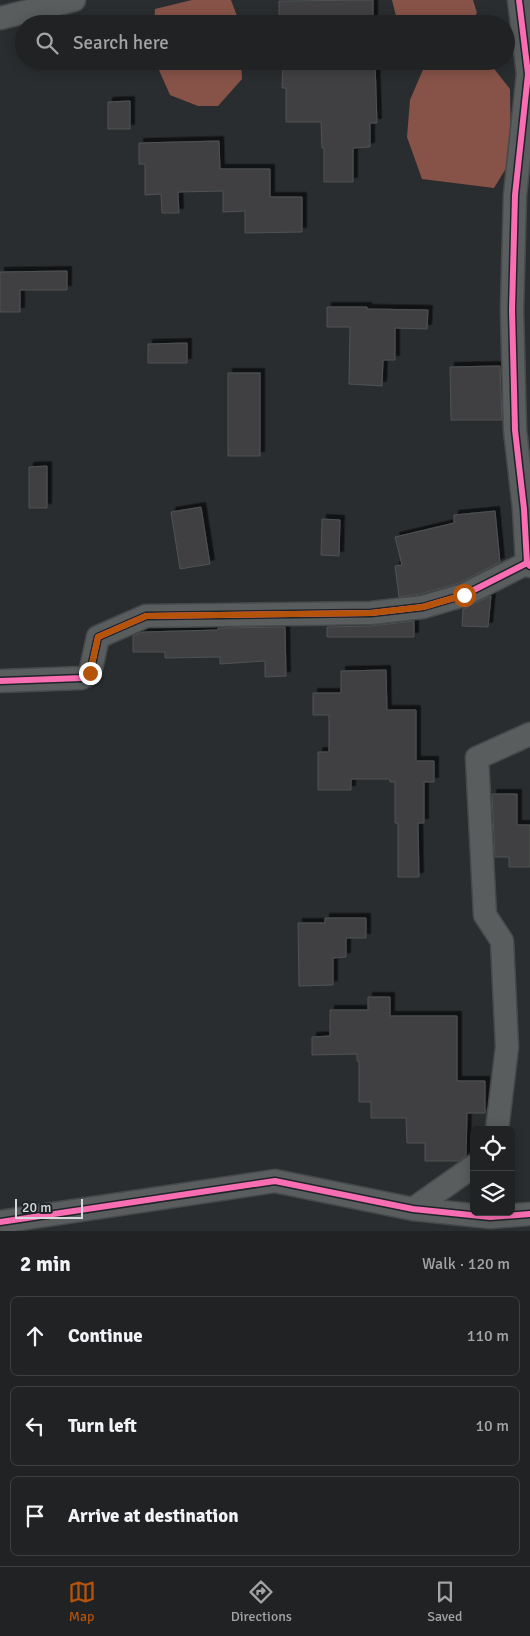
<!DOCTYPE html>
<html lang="en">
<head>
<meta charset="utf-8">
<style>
	:root { --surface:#202223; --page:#2d2f30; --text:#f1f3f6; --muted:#a2a4a6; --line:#3d3f41; --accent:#b45309 }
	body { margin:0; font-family:Signika,sans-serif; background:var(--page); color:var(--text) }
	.controls { position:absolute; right:15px; bottom:15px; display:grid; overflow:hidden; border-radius:8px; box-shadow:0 2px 12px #0003 }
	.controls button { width:45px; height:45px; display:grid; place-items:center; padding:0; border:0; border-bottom:1px solid var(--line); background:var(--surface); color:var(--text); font:25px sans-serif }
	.scale { position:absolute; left:15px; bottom:12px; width:68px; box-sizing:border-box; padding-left:5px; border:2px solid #d5d9db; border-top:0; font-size:14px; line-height:18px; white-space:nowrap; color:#d5d9db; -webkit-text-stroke:4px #1e2427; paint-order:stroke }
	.stop { position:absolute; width:15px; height:15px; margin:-11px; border:4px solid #b45309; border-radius:50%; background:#fff }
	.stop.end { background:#b45309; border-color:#fff; box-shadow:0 1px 5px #0008 }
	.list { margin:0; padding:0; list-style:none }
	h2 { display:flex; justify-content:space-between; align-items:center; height:65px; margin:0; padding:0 20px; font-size:21px }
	h2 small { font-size:16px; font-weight:400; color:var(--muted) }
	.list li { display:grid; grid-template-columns:32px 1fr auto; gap:15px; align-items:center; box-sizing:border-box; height:80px; margin:0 10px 10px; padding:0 10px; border:1px solid var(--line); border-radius:8px }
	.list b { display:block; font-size:19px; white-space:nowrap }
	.list em { font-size:16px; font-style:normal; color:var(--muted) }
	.icon { flex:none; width:28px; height:28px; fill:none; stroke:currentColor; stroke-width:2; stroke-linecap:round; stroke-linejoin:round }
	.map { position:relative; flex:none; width:530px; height:1231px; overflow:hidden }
	.search { position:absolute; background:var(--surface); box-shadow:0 2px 12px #0003; left:15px; right:15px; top:15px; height:55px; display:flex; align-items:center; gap:12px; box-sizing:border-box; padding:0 18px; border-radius:28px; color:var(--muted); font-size:19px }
	.sheet { height:335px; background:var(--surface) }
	nav { display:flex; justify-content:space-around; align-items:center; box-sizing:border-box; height:70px; border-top:1px solid var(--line); background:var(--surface); font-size:14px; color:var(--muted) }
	nav a { display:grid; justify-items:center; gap:2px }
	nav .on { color:var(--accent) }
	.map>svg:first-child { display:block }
</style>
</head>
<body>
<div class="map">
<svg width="530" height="1231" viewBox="0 0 530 1231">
	<defs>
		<filter id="shadow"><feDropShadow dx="4.5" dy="-4.5" stdDeviation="0" flood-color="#0009"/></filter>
	</defs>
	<rect width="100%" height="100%" fill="#2a2d2f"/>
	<g fill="#875348">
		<path d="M192,0H231L237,16L238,24H154L155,9Z"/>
		<path d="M392,0H473L477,13L469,24H398Z"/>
		<path d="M155,61H241L242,79L218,106H198L170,95Z"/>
		<path d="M462,61H488L510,89L511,160L494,188L422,179L407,137L410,100L425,65Z"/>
	</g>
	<g fill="#3f4143" stroke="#4f5253" filter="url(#shadow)">
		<path d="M373,0V24H279V1Z"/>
		<path d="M283,61H375L377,123H370V147L353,148V182H324V148H322L321,122H286V88H282Z"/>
		<path d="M130,101V129H108V102Z"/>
		<path d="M219,141L220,169H270V197H302V232L245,233V211L223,212V191L179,192L178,194L179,213H162L161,194L145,195V164H139V143Z"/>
		<path d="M67,271V290H20V312H0V272Z"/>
		<path d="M327,307H367V309L428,310L427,329L395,328V360H383L382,386L349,384L350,327H327Z"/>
		<path d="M187,343V363H148V344Z"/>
		<path d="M500,366L502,420H451L450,367Z"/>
		<rect x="228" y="373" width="32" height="83"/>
		<path d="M47,466V508H29V467Z"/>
		<path d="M201,507L210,564L180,569L171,512Z"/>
		<path d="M495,511L500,562L459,583L420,594L399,597L395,566L402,565L395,537L454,523V515Z"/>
		<path d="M322,519L340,520L339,556L321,555Z"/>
		<path d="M491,596L488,627L462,626L463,609Z"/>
		<path d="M414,621V637H327V627L371,626Z"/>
		<path d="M285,627L286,676L265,677V661L220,664V657L165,658V652H133V636L143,632L218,630V628Z"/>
		<path d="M386,670L387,710H416V761H434V782H424V823H418L419,877H398V823H395V782H390V779H351V790H318V752H329V715H313V693H341V671Z"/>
		<path d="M492,794H517V825H530V867H509V857H495Z"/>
		<path d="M325,918H366V938H346V957L333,958V985L299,986L298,923H325Z"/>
		<path d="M368,997H390V1016H457V1081H485V1113H467L466,1156L459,1161H425V1143H407L406,1118H371V1102H359V1061H357V1054L312,1055V1037L330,1036V1010H368Z"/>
	</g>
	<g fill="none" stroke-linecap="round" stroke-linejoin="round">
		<g stroke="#45494a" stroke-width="25">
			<g id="street">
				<path d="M519,0L528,74L515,195L512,310L515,430L524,509L527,563L530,566"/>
				<path d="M0,18L74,0"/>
				<path d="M0,681L82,678L90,673L98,637L146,616L371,613L423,607L464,595L527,563"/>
				<path d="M497,1130L507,1047L502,941L485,915L477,758L530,734"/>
				<path d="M413,1209L474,1166"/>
				<path d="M0,1222L275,1181L413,1209L490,1217L530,1214"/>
			</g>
		</g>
		<use href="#street" stroke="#5a5d5e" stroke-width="22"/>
		<g stroke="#1e2427" stroke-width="9">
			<g id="cycleway">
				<path d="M519,0L528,74L515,195L512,310L515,430L524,509L527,563L530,566"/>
				<path d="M0,681L82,678L90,673L98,637L146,616L371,613L423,607L464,595L527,563"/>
				<path d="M0,1222L275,1181L413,1209L490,1217L530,1214"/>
			</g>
		</g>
		<use href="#cycleway" stroke="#f96db3" stroke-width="6"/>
	</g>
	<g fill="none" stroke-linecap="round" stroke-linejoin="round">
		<path stroke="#b45309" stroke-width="6" d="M90,673L98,637L146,616L371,613L423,607L464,595"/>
	</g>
</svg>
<div class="controls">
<button><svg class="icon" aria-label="locate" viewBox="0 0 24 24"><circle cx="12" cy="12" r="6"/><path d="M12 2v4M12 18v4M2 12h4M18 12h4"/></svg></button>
<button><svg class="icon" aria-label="layers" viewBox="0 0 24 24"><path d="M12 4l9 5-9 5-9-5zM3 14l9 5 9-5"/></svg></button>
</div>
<div class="scale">20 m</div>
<div class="stop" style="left:464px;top:595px"></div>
<div class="stop end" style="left:90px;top:673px"></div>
<div class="search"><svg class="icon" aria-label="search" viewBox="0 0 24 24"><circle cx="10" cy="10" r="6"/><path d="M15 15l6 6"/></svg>Search here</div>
</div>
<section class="sheet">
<h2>2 min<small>Walk · 120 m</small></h2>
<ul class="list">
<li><svg class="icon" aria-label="ahead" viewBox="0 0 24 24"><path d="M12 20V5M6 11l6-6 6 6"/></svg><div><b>Continue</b></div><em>110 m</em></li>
<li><svg class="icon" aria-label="left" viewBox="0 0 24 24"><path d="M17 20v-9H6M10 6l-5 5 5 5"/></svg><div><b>Turn left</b></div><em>10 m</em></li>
<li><svg class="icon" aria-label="arrive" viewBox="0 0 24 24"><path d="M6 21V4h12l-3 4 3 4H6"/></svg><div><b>Arrive at destination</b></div></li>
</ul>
</section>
<nav>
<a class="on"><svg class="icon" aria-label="map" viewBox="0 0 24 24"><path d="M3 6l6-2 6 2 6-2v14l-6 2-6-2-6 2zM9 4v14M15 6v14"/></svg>Map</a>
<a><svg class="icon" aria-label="directions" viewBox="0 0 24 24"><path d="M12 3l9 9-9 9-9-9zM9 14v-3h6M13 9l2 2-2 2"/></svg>Directions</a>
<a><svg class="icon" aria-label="saved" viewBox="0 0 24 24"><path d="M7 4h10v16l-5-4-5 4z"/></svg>Saved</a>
</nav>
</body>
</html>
